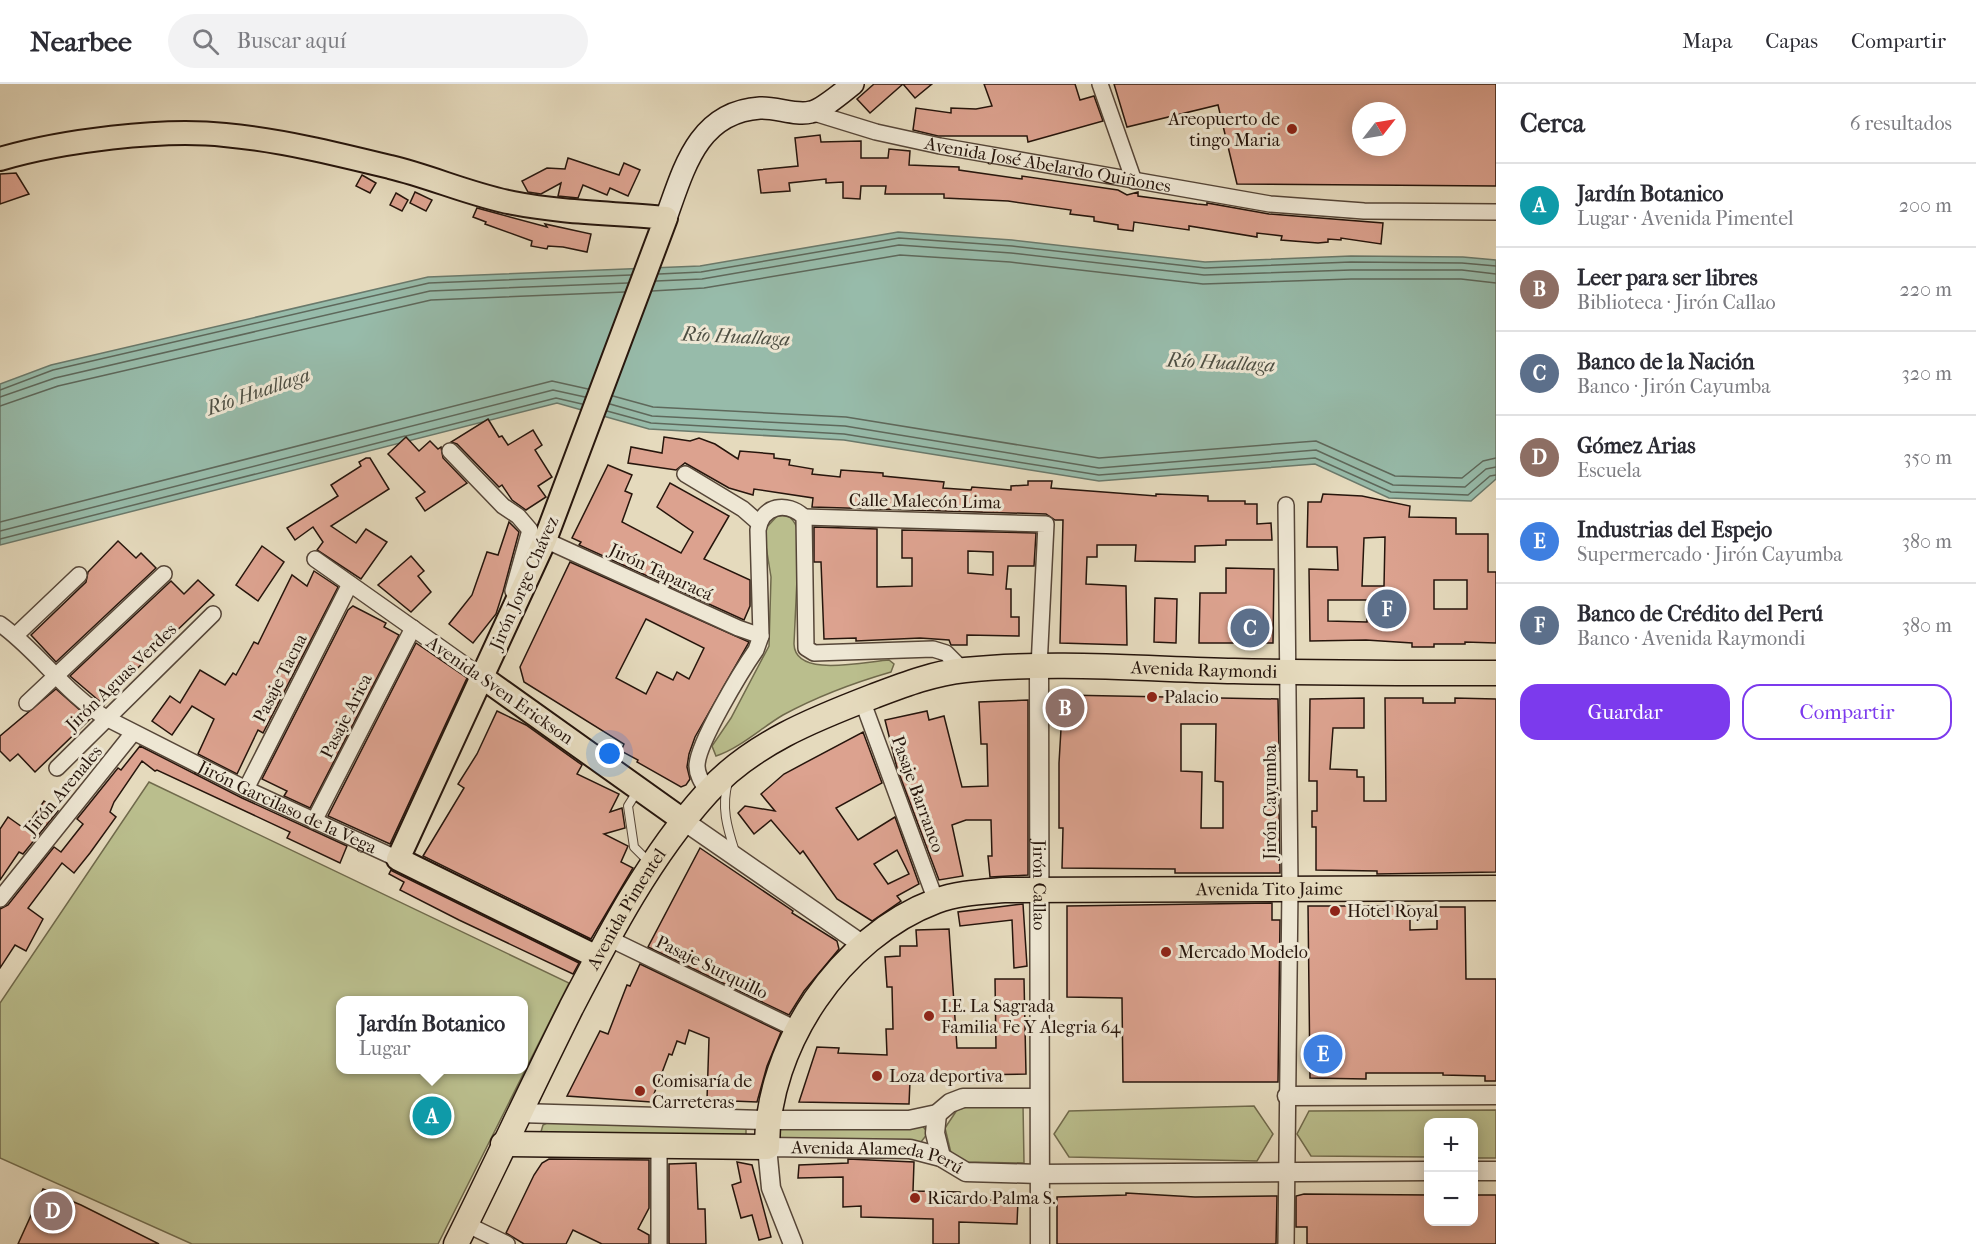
<!DOCTYPE html>
<html lang="es">
<head>
<meta charset="utf-8">
<style>
	:root { --surface:#fff; --page:#f2f2f3; --text:#2b2b33; --muted:#7c7c81; --line:#e1e1e2; --accent:#7c3aed }
	body { margin:0; font-family:"IM FELL French Canon",serif; background:var(--page); color:var(--text) }
	.controls { position:absolute; right:18px; bottom:18px; display:grid; overflow:hidden; border-radius:12px; box-shadow:0 3px 15px #0003 }
	.controls button { width:54px; height:54px; display:grid; place-items:center; padding:0; border:0; border-bottom:2px solid var(--line); background:var(--surface); color:var(--text); font:30px sans-serif }
	.compass { position:absolute; left:1352px; top:18px; width:54px; height:54px; border-radius:50%; background:var(--surface); box-shadow:0 3px 15px #0003; rotate:59deg }
	.you { position:absolute; left:610px; top:670px; width:21px; height:21px; margin:-15px; border:4px solid #fff; border-radius:50%; background:#1a73e8; box-shadow:0 0 0 9px #1a73e833 }
	.badge { display:grid; place-items:center; width:39px; height:39px; border-radius:50%; background:var(--accent); color:#fff; font-size:20px; font-weight:700 }
	.pin { position:absolute; translate:-50% -50%; border:3px solid #fff; box-shadow:0 2px 6px #0006 }
	.popup { position:absolute; left:336px; top:912px; width:192px; height:78px; box-sizing:border-box; display:grid; place-content:center; border-radius:12px; background:var(--surface); filter:drop-shadow(0 2px 4px #0005); font-size:20px; white-space:nowrap; color:var(--muted) }
	.popup b { font-size:22px; color:var(--text) }
	.popup::after { content:''; position:absolute; left:50%; top:100%; margin-left:-12px; border:12px solid transparent; border-top-color:var(--surface) }
	.list { margin:0; padding:0; list-style:none }
	h2 { display:flex; justify-content:space-between; align-items:center; height:78px; margin:0; padding:0 24px; font-size:26px }
	h2 small { font-size:20px; font-weight:400; color:var(--muted) }
	.list li { display:grid; grid-template-columns:39px 1fr auto; gap:18px; align-items:center; box-sizing:border-box; height:84px; padding:0 24px; border-top:2px solid var(--line) }
	.list b { display:block; font-size:22px; white-space:nowrap }
	.list p { margin:0; font-size:20px; white-space:nowrap; color:var(--muted) }
	.list em { font-size:20px; font-style:normal; color:var(--muted) }
	.actions { display:flex; gap:12px; padding:18px 24px }
	.actions a { flex:1; padding:14px 0; border:2px solid var(--accent); border-radius:18px; text-align:center; font-size:21px; color:var(--accent) }
	.actions .main { background:var(--accent); color:#fff }
	.icon { flex:none; width:33px; height:33px; fill:none; stroke:currentColor; stroke-width:2; stroke-linecap:round; stroke-linejoin:round }
	.map { position:relative; flex:none; width:1496px; height:1160px; overflow:hidden }
	header { display:flex; align-items:center; gap:36px; box-sizing:border-box; height:84px; padding:0 30px; background:var(--surface); border-bottom:2px solid var(--line) }
	header strong { font-size:28px }
	nav { display:flex; gap:33px; margin-inline-start:auto; font-size:21px }
	.search { width:420px; height:54px; background:var(--page); display:flex; align-items:center; gap:15px; box-sizing:border-box; padding:0 21px; border-radius:33px; color:var(--muted); font-size:22px }
	main { display:flex }
	aside { flex:1; background:var(--surface) }
	.map>svg:first-child { display:block }
</style>
</head>
<body>
<header>
<strong>Nearbee</strong>
<div class="search"><svg class="icon" aria-label="search" viewBox="0 0 24 24"><circle cx="10" cy="10" r="6"/><path d="M15 15l6 6"/></svg>Buscar aquí</div>
<nav><a>Mapa</a><a>Capas</a><a>Compartir</a></nav>
</header>
<main>
<div class="map">
<svg width="1496" height="1160" viewBox="0 0 1496 1160">
	<rect width="100%" height="100%" fill="#e5dabd"/>
	<filter id="stains"><feTurbulence type="fractalNoise" baseFrequency=".00333" numOctaves="4"/><feColorMatrix values="0 0 0 0 .2 0 0 0 0 .09 0 0 0 0 .02 0 0 0 .5 -.17"/></filter>
	<radialGradient id="worn" r=".72"><stop offset=".6" stop-color="#630" stop-opacity="0"/><stop offset="1" stop-color="#630" stop-opacity=".3"/></radialGradient>
	<g fill="#babe8d" stroke="#706a4c" stroke-width="1.5" fill-rule="evenodd">
		<path d="M780,429C792,431 797,440 799,452L794,560C795,595 867,577 889,576L894,580L891,588C853,599 818,612 783,631C761,644 740,664 716,672L712,662L731,634L769,562L771,493L765,456L766,444Z"/>
		<path d="M149,698L569,899L438,1160H192L0,1074V919ZM340,916H524V986H340Z"/>
		<path d="M1023,1020L1024,1079L964,1078L951,1069L945,1044L957,1026L973,1021Z"/>
		<path d="M1254,1022L1273,1050L1257,1077L1069,1073L1054,1050L1069,1027Z"/>
		<path d="M1496,1026V1074H1474V1038H1428V1073L1311,1072L1297,1050L1309,1027Z"/>
		<path d="M549,1038L746,1044V1052L540,1051L543,1041Z"/>
		<path d="M921,1040L928,1049L921,1058L780,1055L779,1044Z"/>
	</g>
	<path fill="#97bbaa" stroke="#6a796b" stroke-width="1.5" d="M898,148L1012,156L1205,178L1351,172L1463,173L1496,176V395L1471,417L1389,414L1315,380L1099,397L844,356L649,345L557,319L0,461V300L51,281L428,193L700,182Z"/>
	<g fill="none" stroke-linecap="round" stroke-linejoin="round">
		<g stroke="#5e685b" stroke-width="1.5">
			<path d="M659,190L701,188L899,154L1012,162L1205,184L1351,178L1462,179L1496,182"/>
			<path d="M656,197L702,195L899,161L1011,169L1204,191L1351,186H1462L1496,190"/>
			<path d="M652,207L704,204L900,171L1010,178L1203,200L1351,195H1461L1496,199"/>
			<path d="M0,306L53,286L429,199L631,191"/>
			<path d="M613,312L653,323L846,333L1099,374L1316,357L1395,392L1462,394L1483,377L1496,374"/>
			<path d="M0,313L55,294L430,207L628,199"/>
			<path d="M610,320L652,332L845,342L1099,384L1316,366L1393,401L1465,403L1486,385L1496,383"/>
			<path d="M0,322L58,302L431,216L625,208"/>
			<path d="M607,327L651,339L844,350L1099,391L1315,374L1391,408L1468,411L1490,392L1496,391"/>
			<path d="M406,352L556,314L582,320"/>
			<path d="M0,438L552,297L588,305"/>
			<path d="M0,447L553,306L585,313"/>
			<path d="M0,455L405,352"/>
		</g>
	</g>
	<g fill="#dca28f" stroke="#26150c" stroke-width="1.5" fill-rule="evenodd">
		<path d="M874,0H932L915,14L903,0L870,29L857,15Z"/>
		<path d="M984,0H1075L1080,16L1094,12L1103,37L1028,58L1027,52H938L913,46L916,24L951,29V24L976,25L992,22Z"/>
		<path d="M1114,0H1496V102L1237,100L1218,21L1127,43ZM1361,27H1397V63H1361Z"/>
		<path d="M820,51L821,58L861,57V74H888L889,65L910,67L909,81L959,83V86L1022,95V92L1118,106L1127,111L1138,108V112L1197,120L1207,121V119L1269,130L1383,139L1381,160L1341,154V156L1328,155V158L1318,159L1281,156L1282,152L1257,149V153L1189,142V146L1134,138L1133,147L1118,145V141L1094,137V133L1070,130L1071,126L1008,117L944,114V110H885L886,102H861L860,115L843,114V98L826,99V95L789,99L790,107L761,109L758,86L798,82L795,54Z"/>
		<path d="M568,74L619,91L624,79L640,86L628,112L610,104L607,111L583,101L578,114L558,112L561,99L541,110L528,108L522,97L547,84L565,85Z"/>
		<path d="M16,89L29,110L0,120V90Z"/>
		<path d="M362,91L376,99L370,109L356,102Z"/>
		<path d="M415,108L432,116L426,127L410,119Z"/>
		<path d="M396,109L408,116L402,127L390,121Z"/>
		<path d="M477,124L547,143L545,140L591,150L587,168L563,163L548,162L547,165L531,162L532,157L485,140L486,138L473,133Z"/>
		<path d="M488,335L499,353L502,352L508,361L533,346L542,361L535,366L552,393L538,402L546,413L526,426L512,416L502,401L499,403L457,360L451,358Z"/>
		<path d="M406,353L419,367L430,357L438,365L441,363L443,374L467,399L425,427L416,414L425,408L388,370Z"/>
		<path d="M664,353L690,357L699,354L715,360L738,375L740,367L774,370V374L790,376L789,381L813,385L812,390L840,393L841,386L883,389V392L944,398L943,404L971,406L972,403L1011,406V402L1028,401V397H1052L1051,404L1156,412V410L1208,412V417H1245V420H1257V440L1271,439L1272,456H1226V461L1195,462V478L1135,477L1136,461H1097V473H1087L1086,500L1126,502L1127,561L1060,559L1063,436H1055L1046,430L812,423L813,414L754,405L753,411L729,404L685,379L676,386L628,379L631,363L662,369Z"/>
		<path d="M366,374H370L389,405L331,442L356,459L366,445L387,458L361,495L317,466L323,458L313,443L295,456L287,444L338,412L331,401L361,382L359,378Z"/>
		<path d="M608,381L632,391L625,407L632,410L622,438L681,469L693,448L657,423L670,399L729,432L704,475L750,496V522L744,536L579,461L581,458L572,454Z"/>
		<path d="M1323,410L1362,412L1410,422L1409,433L1456,434V450H1488V488H1496V559L1465,558V560H1434V563H1412V559L1366,556L1310,557L1309,485L1338,486L1337,463H1307L1308,418H1321ZM1385,453L1384,502H1362L1364,454ZM1434,496H1467V525H1434ZM1328,516H1367V538L1328,537Z"/>
		<path d="M509,438L519,448L503,508L496,530L473,559L449,540L472,511L487,468L498,471Z"/>
		<path d="M814,443L877,445V503L912,502V474H902V446L1036,449L1034,482H1008L1006,505H1011V533H1019V552L967,551V561H951L949,556L920,554L856,557V554L824,555L821,478H814ZM968,467L993,468V491L968,489Z"/>
		<path d="M118,457L136,474L141,469L156,484L56,578L31,551L86,498L88,488Z"/>
		<path d="M262,462L284,478L258,517L236,501Z"/>
		<path d="M411,472L424,487L418,492L431,508L411,528L378,501Z"/>
		<path d="M570,478L749,558L695,653L689,670L687,683L690,695L686,701L681,703L637,678L638,676L621,667L624,660L524,598L520,583ZM646,535L704,564L689,595L677,588L673,596L657,588L646,610L616,594Z"/>
		<path d="M1226,484L1274,485L1273,559H1199L1200,509H1226Z"/>
		<path d="M314,487L338,503L263,649L258,646L237,690L198,670L214,635L192,622L172,651L152,637L170,612L180,619L200,586L225,601L233,589L236,591L254,558L258,560L292,491L307,502Z"/>
		<path d="M198,496L214,511L121,600L104,621L70,592L171,497L184,510Z"/>
		<path d="M1155,514L1177,515L1176,559L1154,558Z"/>
		<path d="M353,522L386,539L384,543L399,551L310,724L284,712L287,707L262,695L348,526Z"/>
		<path d="M416,559L467,594L390,760L328,732Z"/>
		<path d="M56,605L90,635L35,688L18,670L10,677L0,667V652Z"/>
		<path d="M1063,611L1278,615L1279,667H1274V699H1277L1279,723L1280,789H1175V785L1062,784L1063,744H1059V679ZM1181,640H1216L1215,697L1223,698V744H1201L1202,688L1181,687Z"/>
		<path d="M1364,614V644H1333L1330,685L1357,686V693H1364V717H1386L1385,614H1423V619H1455V614L1496,615V788L1377,790V787L1316,786V743H1312V727H1317V697H1309L1310,615Z"/>
		<path d="M1028,616V791L990,793L988,772H992L991,736H966L952,741L963,792L939,796L897,684L885,636L927,627L929,636L944,632L962,703L988,702L987,660H981L979,618Z"/>
		<path d="M497,627L526,641L582,681L577,690L619,710L610,728L622,724L625,744L604,750L628,762L621,778L633,784L591,855L423,772L464,704L458,700L477,670Z"/>
		<path d="M863,648L882,699L836,724L858,756L895,733L919,800L897,812L901,817L872,837L837,815L803,767L800,770L771,736L754,750L738,729L745,722L775,727L761,710L784,690ZM897,766L909,790L888,800L874,780Z"/>
		<path d="M140,662L242,714L347,762L340,779L287,754L290,748L157,686L155,687L142,677L114,718L110,728L116,733L90,769L74,789L62,779L28,824L43,835L26,867L15,861L0,884V825L8,821L54,763L61,768L83,740L77,735L118,684L121,686Z"/>
		<path d="M44,717L58,727L23,770L19,768L0,796V745L8,733L25,745Z"/>
		<path d="M700,764L793,827L792,829L837,857L839,865L804,907L789,931L648,863Z"/>
		<path d="M391,786L392,787L579,879L573,890L459,836L400,806L404,798L389,790Z"/>
		<path d="M1272,819V836H1280L1278,998H1123L1122,914L1067,913V822Z"/>
		<path d="M1023,820L1027,882L1014,884L1012,836L960,842L958,828Z"/>
		<path d="M1308,822H1410V846L1437,845V823H1465L1466,895H1496V997H1485V992L1443,991V989H1366V995L1310,994Z"/>
		<path d="M949,845L957,964H996L995,895H1024L1026,990L967,991V994L910,997L909,1020L799,1018L817,963L839,964L838,969L887,971L886,945H893L892,903H887L885,873L900,872V862H917L916,846Z"/>
		<path d="M640,880L781,948L767,982L757,1018L707,1016L709,954L689,946L685,960L677,957L672,971L669,970L651,1018L567,1012L600,947L608,950L627,901L630,902Z"/>
		<path d="M549,1075L649,1076V1124L638,1145L649,1151V1160H602L573,1146L566,1160H524L506,1149L534,1091L542,1079Z"/>
		<path d="M848,1075L914,1078L913,1107L960,1108V1116H1018L1017,1140L959,1138V1160H933V1135L861,1133V1122L843,1123V1093L798,1094L799,1081L848,1079Z"/>
		<path d="M737,1078L752,1081L771,1153L759,1156L752,1131L741,1134L732,1101L741,1098Z"/>
		<path d="M696,1079L698,1125H705L706,1160H669V1080Z"/>
		<path d="M43,1105L81,1121L159,1160H18Z"/>
		<path d="M1126,1109L1195,1113L1277,1112L1276,1160H1057V1113L1126,1111Z"/>
		<path d="M1304,1110L1428,1111V1137H1473V1111H1496V1160H1307V1143H1296V1112Z"/>
	</g>
	<g fill="none" stroke-linecap="round" stroke-linejoin="round">
		<g stroke="#564638" stroke-width="10">
			<g id="service">
				<path d="M728,698C721,723 727,743 735,768"/>
				<path d="M638,706L628,722L634,763L650,779"/>
			</g>
		</g>
		<g stroke="#564638" stroke-width="18">
			<g id="minor">
				<path d="M1100,0L1134,97"/>
				<path id="s1" d="M811,28L876,48L940,62L1270,120L1364,127L1496,128"/>
				<path d="M450,367L503,422L518,432L530,446L513,507"/>
				<path d="M685,390L743,425L759,439"/>
				<path d="M1286,421L1290,803L1286,1160"/>
				<path d="M804,433L1046,440L1039,583"/>
				<path d="M545,456L738,544L761,552"/>
				<path d="M315,475L482,593"/>
				<path id="s2" d="M0,540C39,568 65,609 106,634L246,705L398,775"/>
				<path d="M16,551L79,491"/>
				<path d="M862,616L936,817"/>
				<path d="M27,619L164,490"/>
				<path d="M57,684L213,530"/>
				<path d="M246,705L350,500"/>
				<path d="M708,708C703,700 697,692 697,682C697,660 742,586 756,566L761,552L758,446C762,421 787,417 804,433L806,564L814,569L933,565L946,569L963,586"/>
				<path d="M314,737L413,544"/>
				<path d="M0,815L133,649"/>
				<path d="M608,854L798,946"/>
				<path d="M659,1062V1160"/>
				<path d="M466,1140L507,1160"/>
			</g>
		</g>
		<g stroke="#564638" stroke-width="21">
			<g id="tertiary">
				<path id="s3" d="M1039,583L1040,1160"/>
				<path d="M684,737L863,861"/>
				<path d="M1287,1012L1496,1011"/>
				<path d="M519,1029L767,1036H909L937,1030L950,1019L963,1014H1039"/>
				<path d="M937,1030L935,1049L941,1073"/>
				<path d="M1474,1087H1496"/>
				<path id="s4" d="M793,1160L771,1104L767,1063L910,1065L941,1073L966,1088L1039,1090L1428,1087"/>
			</g>
		</g>
		<g stroke="#26150c" stroke-width="24">
			<path id="secondary" d="M666,134C684,84 698,28 760,24C776,23 796,32 811,28C822,26 844,7 853,0"/>
		</g>
		<g stroke="#26150c" stroke-width="26">
			<g id="primary">
				<path d="M0,75C61,57 162,44 225,51C280,56 337,70 390,83C432,93 471,111 513,119C564,129 615,129 666,134L545,456L398,775L597,873"/>
				<path d="M482,593L684,737"/>
			</g>
		</g>
		<g stroke="#26150c" stroke-width="27">
			<g id="trunk">
				<path id="s5" d="M503,1060L767,1063C767,962 840,853 936,817C957,809 981,808 1004,806L1496,804"/>
				<path id="s6" d="M456,1160C495,1082 532,1002 571,924C610,849 650,772 707,709C751,660 814,635 874,612C903,601 934,589 965,586C1053,577 1145,585 1234,587C1321,589 1409,589 1496,589"/>
			</g>
		</g>
		<use href="#service" stroke="#eee7d4" stroke-width="8"/>
		<use href="#minor" stroke="#eee7d4" stroke-width="15"/>
		<use href="#tertiary" stroke="#eee7d4" stroke-width="18"/>
		<use href="#secondary" stroke="#eee7d4" stroke-width="21"/>
		<use href="#primary" stroke="#e5dabd" stroke-width="22"/>
		<use href="#trunk" stroke="#e5dabd" stroke-width="24"/>
	</g>
	<g fill="#8f2418" stroke="#eee7d4" stroke-width="2">
		<circle cx="1292" cy="45" r="6"/>
		<circle cx="1152" cy="613" r="6"/>
		<circle cx="1335" cy="827" r="6"/>
		<circle cx="1166" cy="868" r="6"/>
		<circle cx="929" cy="932" r="6"/>
		<circle cx="877" cy="992" r="6"/>
		<circle cx="640" cy="1007" r="6"/>
		<circle cx="915" cy="1114" r="6"/>
	</g>
	<g text-anchor="middle" stroke-width="6" stroke-linejoin="round" paint-order="stroke">
		<g font-size="18" fill="#26150c" stroke="#eee7d4" text-anchor="start">
			<text x="1280" y="41" text-anchor="end">Areopuerto de<tspan x="1280" dy="21">tingo Maria</tspan></text>
			<text x="1164" y="619">Palacio</text>
			<text x="1347" y="833">Hotel Royal</text>
			<text x="1178" y="874">Mercado Modelo</text>
			<text x="941" y="928">I.E. La Sagrada<tspan x="941" dy="21">Familia Fe Y Alegria 64</tspan></text>
			<text x="889" y="998">Loza deportiva</text>
			<text x="652" y="1003">Comisaría de<tspan x="652" dy="21">Carreteras</tspan></text>
			<text x="927" y="1120">Ricardo Palma S.</text>
		</g>
		<g font-size="18" fill="#26150c" stroke="#eee7d4">
			<text dy="6" stroke="none"><textPath href="#s1" startOffset="243">Avenida José Abelardo Quiñones</textPath></text>
			<text transform="translate(925 417) rotate(1)" y="6">Calle Malecón Lima</text>
			<text transform="translate(661 488) rotate(25)" y="6">Jirón Taparacá</text>
			<text transform="translate(524 499) rotate(-66)" y="6">Jirón Jorge Chávez</text>
			<text dy="6" stroke="none"><textPath href="#s6" startOffset="1047">Avenida Raymondi</textPath></text>
			<text transform="translate(121 593) rotate(-44)" y="6">Jirón Aguas Verdes</text>
			<text transform="translate(280 594) rotate(-63)" y="6">Pasaje Tacna</text>
			<text transform="translate(500 606) rotate(35)" y="6">Avenida Sven Erickson</text>
			<text transform="translate(346 632) rotate(-63)" y="6">Pasaje Arica</text>
			<text transform="translate(63 706) rotate(-50)" y="6">Jirón Arenales</text>
			<text transform="translate(918 710) rotate(70)" y="6">Pasaje Barranco</text>
			<text transform="translate(1270 718) rotate(-90)" y="6">Jirón Cayumba</text>
			<text dy="6" stroke="none"><textPath href="#s2" startOffset="344">Jirón Garcilaso de la Vega</textPath></text>
			<text dy="6" stroke="none"><textPath href="#s3" startOffset="218">Jirón Callao</textPath></text>
			<text dy="6" stroke="none"><textPath href="#s5" startOffset="914">Avenida Tito Jaime</textPath></text>
			<text dy="6" stroke="none"><textPath href="#s6" startOffset="376">Avenida Pimentel</textPath></text>
			<text transform="translate(712 883) rotate(26)" y="6">Pasaje Surquillo</text>
			<text dy="6" stroke="none"><textPath href="#s4" startOffset="213">Avenida Alameda Perú</textPath></text>
		</g>
		<g font-size="20" font-style="italic" fill="#4e4f43" stroke="#eee7d4">
			<text transform="translate(736 252) rotate(3)" y="7">Río Huallaga</text>
			<text transform="translate(1221 278) rotate(3)" y="7">Río Huallaga</text>
			<text transform="translate(258 307) rotate(-19)" y="7">Río Huallaga</text>
		</g>
	</g>
	<rect width="100%" height="100%" filter="url(#stains)"/>
	<rect width="100%" height="100%" fill="url(#worn)"/>
</svg>
<div class="controls">
<button>+</button>
<button>−</button>
</div>
<svg class="compass" viewBox="-18 -18 36 36"><path d="M0-13l5 13h-10z" fill="#e53935"/><path d="M0 13l5-13h-10z" fill="#7c7c81"/></svg>
<div class="you"></div>
<div class="pin badge" style="left:432px;top:1032px;background:#0f9aa8">A</div>
<div class="popup"><b>Jardín Botanico</b>Lugar</div>
<div class="pin badge" style="left:1065px;top:624px;background:#8d6e63">B</div>
<div class="pin badge" style="left:1250px;top:544px;background:#5c6f8a">C</div>
<div class="pin badge" style="left:53px;top:1127px;background:#8d6e63">D</div>
<div class="pin badge" style="left:1323px;top:970px;background:#3f7fe0">E</div>
<div class="pin badge" style="left:1387px;top:525px;background:#5c6f8a">F</div>
</div>
<aside>
<h2>Cerca<small>6 resultados</small></h2>
<ul class="list">
<li><span class="badge" style="background:#0f9aa8">A</span><div><b>Jardín Botanico</b><p>Lugar · Avenida Pimentel</p></div><em>200 m</em></li>
<li><span class="badge" style="background:#8d6e63">B</span><div><b>Leer para ser libres</b><p>Biblioteca · Jirón Callao</p></div><em>220 m</em></li>
<li><span class="badge" style="background:#5c6f8a">C</span><div><b>Banco de la Nación</b><p>Banco · Jirón Cayumba</p></div><em>320 m</em></li>
<li><span class="badge" style="background:#8d6e63">D</span><div><b>Gómez Arias</b><p>Escuela</p></div><em>350 m</em></li>
<li><span class="badge" style="background:#3f7fe0">E</span><div><b>Industrias del Espejo</b><p>Supermercado · Jirón Cayumba</p></div><em>380 m</em></li>
<li><span class="badge" style="background:#5c6f8a">F</span><div><b>Banco de Crédito del Perú</b><p>Banco · Avenida Raymondi</p></div><em>380 m</em></li>
</ul>
<div class="actions"><a class="main">Guardar</a><a>Compartir</a></div>
</aside>
</main>
</body>
</html>
